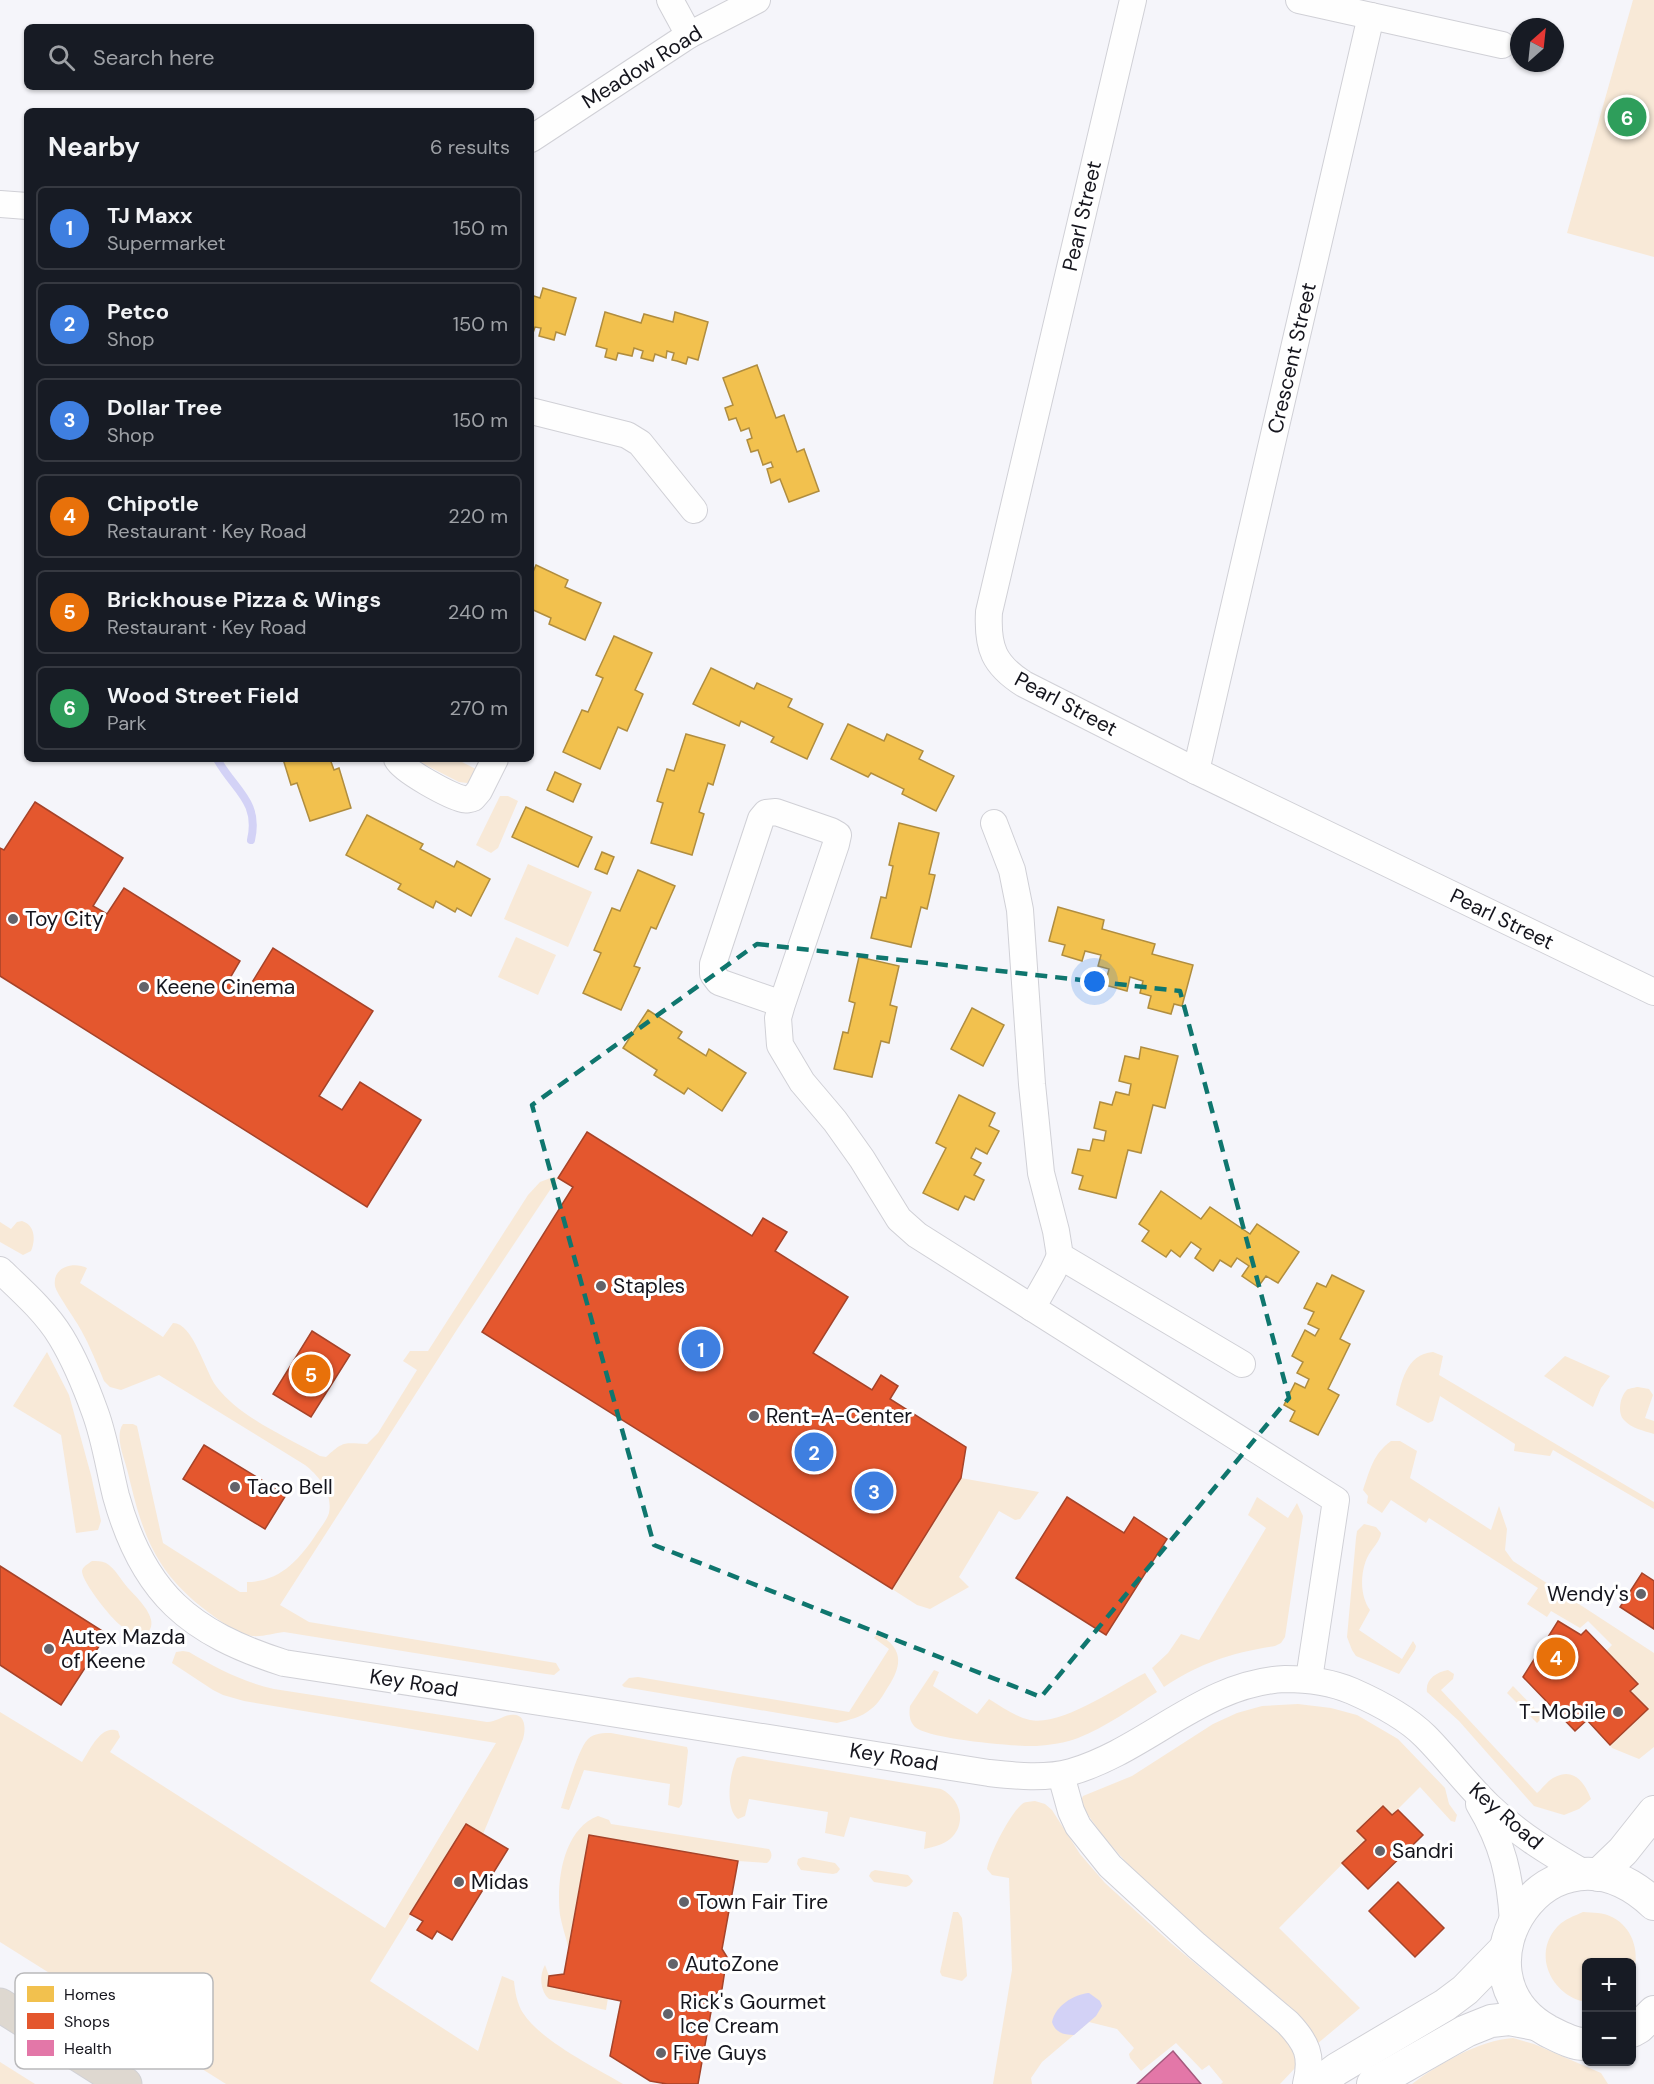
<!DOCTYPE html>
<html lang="en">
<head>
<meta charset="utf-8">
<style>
	:root { --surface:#171b24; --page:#20242c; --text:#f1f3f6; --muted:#9ea1a6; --line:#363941; --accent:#0b8043 }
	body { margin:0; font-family:"DM Sans",sans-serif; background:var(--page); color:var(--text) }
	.controls { position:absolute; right:18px; bottom:18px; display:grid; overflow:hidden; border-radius:9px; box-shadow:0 2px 4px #0004 }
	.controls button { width:54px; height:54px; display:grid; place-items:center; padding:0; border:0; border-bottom:2px solid var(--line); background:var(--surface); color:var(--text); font:30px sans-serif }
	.compass { position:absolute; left:1510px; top:18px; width:54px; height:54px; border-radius:50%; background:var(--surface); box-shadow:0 2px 4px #0004; rotate:27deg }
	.you { position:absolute; left:1095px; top:982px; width:21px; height:21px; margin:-15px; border:4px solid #fff; border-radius:50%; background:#1a73e8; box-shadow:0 0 0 9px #1a73e833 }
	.badge { display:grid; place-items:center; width:39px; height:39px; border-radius:50%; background:var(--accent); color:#fff; font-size:20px; font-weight:700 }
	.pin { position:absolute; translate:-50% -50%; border:3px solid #fff; box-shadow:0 2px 6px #0006 }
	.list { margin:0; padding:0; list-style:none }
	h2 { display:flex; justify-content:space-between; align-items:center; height:78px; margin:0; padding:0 24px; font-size:26px }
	h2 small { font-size:20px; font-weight:400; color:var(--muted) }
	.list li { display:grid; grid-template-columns:39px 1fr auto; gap:18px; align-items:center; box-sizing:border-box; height:84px; margin:0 12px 12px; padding:0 12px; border:2px solid var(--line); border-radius:9px }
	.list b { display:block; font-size:22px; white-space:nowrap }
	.list p { margin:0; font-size:20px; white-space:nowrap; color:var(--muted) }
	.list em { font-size:20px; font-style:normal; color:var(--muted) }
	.icon { flex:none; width:33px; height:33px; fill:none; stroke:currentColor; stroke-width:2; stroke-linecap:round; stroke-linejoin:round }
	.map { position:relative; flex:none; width:1654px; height:2084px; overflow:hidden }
	.search { position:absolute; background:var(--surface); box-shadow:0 2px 4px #0004; left:24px; top:24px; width:510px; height:66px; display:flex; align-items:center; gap:15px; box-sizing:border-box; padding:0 21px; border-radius:9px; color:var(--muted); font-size:22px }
	.panel { position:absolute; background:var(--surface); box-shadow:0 2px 4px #0004; left:24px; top:108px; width:510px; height:654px; border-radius:9px }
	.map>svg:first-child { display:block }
</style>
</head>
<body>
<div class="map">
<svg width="1654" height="2084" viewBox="0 0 1654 2084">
	<rect width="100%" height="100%" fill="#f5f5fa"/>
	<g fill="#f8e9d7">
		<path d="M1633,0H1654V257L1567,233Z"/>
		<path d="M414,759H463L462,762L476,769L474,780L467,783L459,782Z"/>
		<path d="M500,796H508L518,801L498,848L491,853L476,845Z"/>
		<path d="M528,864L592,892L568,947L504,919Z"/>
		<path d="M516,937L556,955L538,995L498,977Z"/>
		<path d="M553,1177L558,1178L458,1328L280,1605L309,1622L556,1663L560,1670L554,1675L546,1674L284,1632C274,1633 263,1637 252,1636C237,1634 220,1621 208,1612C155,1572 143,1536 128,1473C125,1459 114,1437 123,1424H133L137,1426L163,1543L240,1592H247V1582C280,1582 300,1559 317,1533C321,1527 327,1520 329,1513C333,1493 319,1476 305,1465L159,1375L121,1390L110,1387L104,1381C97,1364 90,1346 81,1330C76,1320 56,1293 55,1286C52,1267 73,1261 87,1268L80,1283L163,1337L173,1323C193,1323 205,1371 216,1386C239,1417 287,1437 320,1456L326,1457C344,1441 343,1443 367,1444L378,1433L417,1370L403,1361L410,1351H428L528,1195L540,1182Z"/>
		<path d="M22,1221C35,1225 36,1240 31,1251L23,1255L0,1242V1222L11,1229L17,1222Z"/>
		<path d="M47,1352L69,1395L91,1475L101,1521L98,1530L76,1533L61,1435L13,1406Z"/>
		<path d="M1433,1352L1443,1356L1439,1375L1654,1502V1509L1553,1450L1550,1456L1514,1451L1515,1444L1440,1396L1433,1421L1428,1423L1396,1405C1401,1383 1406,1354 1433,1352Z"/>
		<path d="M1565,1356L1610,1376L1601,1388L1593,1407L1544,1376Z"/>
		<path d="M1638,1387L1649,1389L1653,1395L1645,1418L1654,1421V1434C1644,1431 1631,1428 1624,1420C1617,1413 1620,1395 1628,1389C1629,1389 1636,1387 1638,1387Z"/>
		<path d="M1391,1441H1400L1417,1451L1410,1478L1491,1530L1499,1506L1507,1529L1505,1550L1513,1561L1654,1653V1747L1639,1759L1612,1748L1610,1745L1647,1709L1630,1691L1637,1684L1606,1651L1612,1645L1588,1621L1580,1628L1551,1611L1547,1617L1527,1604L1538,1588L1429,1518L1426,1523L1391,1500L1382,1513L1367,1503L1368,1496L1363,1490C1370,1470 1373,1454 1391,1441Z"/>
		<path d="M961,1478L1039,1492L1020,1519L1015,1520L999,1511L959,1577L969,1587L930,1609L917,1605L892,1589Z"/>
		<path d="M1257,1497L1288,1518L1297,1503L1303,1516L1285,1637L1281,1643L1275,1646C1231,1653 1202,1662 1164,1687L1152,1668L1168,1653L1181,1634L1199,1640L1266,1528L1248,1515Z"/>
		<path d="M1364,1524L1376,1527L1381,1533C1380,1542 1371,1549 1367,1558C1360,1574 1360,1596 1370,1610L1359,1630L1402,1659L1413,1641L1416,1646L1415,1650L1399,1674L1356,1656L1352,1650L1347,1637L1356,1538L1357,1531Z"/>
		<path d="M92,1561C97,1561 101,1561 106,1563C115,1568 121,1580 128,1588C138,1599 167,1625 141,1637C133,1634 126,1630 120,1625C111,1618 82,1582 82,1571C83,1566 88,1564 92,1561Z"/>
		<path d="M877,1634C903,1647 903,1664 888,1687C883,1695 879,1703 871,1709C862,1717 849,1720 837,1723L624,1687L622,1685L629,1678L638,1677L849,1712L889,1649L874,1638Z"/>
		<path d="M183,1651L189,1652C216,1668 243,1682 274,1689L487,1722C496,1722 502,1716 510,1715C526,1712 526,1729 523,1739L483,1834L466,1824L370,1981L478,2051L502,1976L514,1981C515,1991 517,2004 523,2013C540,2040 594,2067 623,2084H226L0,1942V1712L82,1762C90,1750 101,1724 118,1731L120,1737L110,1752L385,1928L496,1743L244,1701L223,1695L213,1690L172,1663L176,1652Z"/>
		<path d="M934,1670L939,1672L933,1686L977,1714L989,1699C1001,1706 1015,1717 1030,1720C1062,1726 1116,1688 1145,1673L1157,1692C1132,1708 1106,1727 1078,1738C1065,1743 1050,1745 1037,1746C1017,1747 928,1739 915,1727C909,1721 909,1713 910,1706Z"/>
		<path d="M1448,1670L1454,1674L1453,1679L1441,1690L1537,1793C1542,1789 1548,1780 1555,1777C1575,1767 1585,1784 1591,1799L1579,1809L1564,1815L1534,1806L1459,1721L1427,1692C1425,1680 1436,1672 1448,1670Z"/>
		<path d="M1513,1686L1543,1717L1537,1723L1507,1693Z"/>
		<path d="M1298,1704L1331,1708L1357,1715L1398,1739L1445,1788L1449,1804L1457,1815L1455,1822L1451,1821L1420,1787L1392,1815L1383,1806L1358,1831L1366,1840L1279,1928L1360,2008L1317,2044L1307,2024L1295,2011C1232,1957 1163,1906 1109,1843C1099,1831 1090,1818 1082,1806L1081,1800L1083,1796L1132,1776L1213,1724L1237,1713L1262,1706Z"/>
		<path d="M611,1733L687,1747L688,1751L682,1804L679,1808L668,1805L670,1784L584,1770L569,1810L561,1808C566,1792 578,1749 588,1739C594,1733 604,1733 611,1733Z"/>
		<path d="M743,1756L941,1789C960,1798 968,1823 950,1839C943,1845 933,1847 924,1849L926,1832L850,1817L844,1837L825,1833L828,1812L749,1799L745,1816L738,1819C724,1808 730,1772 737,1758Z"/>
		<path d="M1035,1801L1045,1804L1052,1810L1080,1854L1105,1883L1172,1944L1293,2045L1297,2066L1280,2084H1221L1223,2082L1209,2065L1202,2070L1176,2043L1141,2071L1130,2058L1129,2054L1134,2048L1117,2029L1089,2022L1042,2062L1031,2078L1032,2084H993L1012,1970L1009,1878L992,1875L987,1869C990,1853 1009,1816 1021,1805C1025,1801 1029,1802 1035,1801Z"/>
		<path d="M598,1816L609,1820L611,1824L769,1849C773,1854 772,1859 767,1863L738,1861L589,1835L568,1947C566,1937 562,1926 560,1915C556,1882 563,1829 598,1816Z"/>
		<path d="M803,1857L835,1863L840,1869L837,1873L833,1874L801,1870L797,1864L798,1859Z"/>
		<path d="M875,1870L908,1875L913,1881L910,1885L906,1887L874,1882L869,1876L871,1872Z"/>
		<path d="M953,1912H958L962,1918L967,1976L962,1981L942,1976L940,1972Z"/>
		<path d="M1583,1912C1593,1913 1603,1912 1612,1917C1634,1928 1641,1955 1632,1977V1962H1586V2002C1552,1996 1531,1954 1558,1926C1565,1919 1574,1916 1583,1912Z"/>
		<path d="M545,1965L549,1976L548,1986L608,1998L606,2010L549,1999C540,1991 539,1975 545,1965Z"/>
		<path d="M1513,2038L1534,2044L1601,2073L1608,2084H1412C1438,2064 1480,2040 1513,2038Z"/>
		<path d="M0,2062L35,2084H0Z"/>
	</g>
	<path fill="#d3d2f6" d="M1089,1993L1100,2001L1102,2006L1096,2016L1074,2035C1063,2035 1055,2032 1052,2022C1055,2006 1074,1994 1089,1993Z"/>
	<g fill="#f2c14e" stroke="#b08d3f" stroke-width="1.5">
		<path d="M543,288L576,298L565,335L556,332L554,340L539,336L541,328L535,327L533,333L531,332V295L540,298Z"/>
		<path d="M605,312L641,323L644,314L673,322L675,312L708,322L698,360L688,357L686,364L677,361L672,360L674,353L667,351L666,358L655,354L653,361L641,358L643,351L634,348L632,356L618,353L616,360L605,357L607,349L596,346Z"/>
		<path d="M757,365L776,418L784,415L797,452L804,449L819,491L789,502L780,479L771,483L767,469L773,467L771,462L763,465L758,450L751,452L747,440L752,438L749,428L741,431L736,418L729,420L725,408L733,405L723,378Z"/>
		<path d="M536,565L568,580L565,587L601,603L585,640L549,624L551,618L531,609V571L533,572Z"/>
		<path d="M614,636L652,653L635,690L643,694L627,731L618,727L600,769L563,752L582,710L588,712L603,678L596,675Z"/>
		<path d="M711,668L754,689L757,683L792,699L788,707L823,724L807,759L771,742L774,737L741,721L739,726L693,704Z"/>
		<path d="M848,724L884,741L887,734L923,751L919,759L954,776L936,811L902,794L904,789L871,773L868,777L831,759Z"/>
		<path d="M686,734L725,745L713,785L708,783L704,796L699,812L704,814L692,855L651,843L663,803L657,801L667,769L674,771Z"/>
		<path d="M283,759H330L334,770L339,768L351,808L310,821L297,783L291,785Z"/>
		<path d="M555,772L581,784L573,802L547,790Z"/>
		<path d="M526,807L592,837L578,867L512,837Z"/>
		<path d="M367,815L423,844L420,849L454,867L457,861L490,879L471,916L457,908L455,912L436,901L433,908L398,889L401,884L346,855Z"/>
		<path d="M899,823L939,833L929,874L935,875L927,909L921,907L911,947L871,938L881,897L886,898L893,866L889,865Z"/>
		<path d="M602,852L614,857L607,874L595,869Z"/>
		<path d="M638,870L675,886L656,929L651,927L634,966L640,968L621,1010L583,993L601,953L594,950L612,908L620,911Z"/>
		<path d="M1058,907L1104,920L1102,929L1155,944L1152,954L1193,965L1182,1006L1174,1004L1171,1014L1148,1008L1151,996L1140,993L1143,981L1130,977L1127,991L1105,985L1109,969L1098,966L1101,955L1085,951L1082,961L1062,955L1065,945L1049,941Z"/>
		<path d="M859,957L899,966L890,1005L897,1007L889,1043L881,1041L872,1077L834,1069L843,1032L848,1033L855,1003L849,1001Z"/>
		<path d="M972,1008L1004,1025L983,1066L951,1049Z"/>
		<path d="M648,1010L682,1032L678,1038L706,1056L709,1049L746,1073L722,1111L688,1088L684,1094L654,1075L657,1070L623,1048Z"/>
		<path d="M1141,1047L1178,1056L1165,1108L1153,1105L1141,1153L1128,1150L1116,1198L1079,1189L1083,1176L1072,1173L1078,1149L1090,1151L1093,1139L1104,1141L1106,1131L1094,1128L1100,1102L1112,1105L1116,1092L1129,1095L1131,1084L1119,1081L1125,1056L1139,1059Z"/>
		<path d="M959,1095L995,1113L989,1126L999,1131L987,1154L976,1148L971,1158L981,1163L974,1175L984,1180L974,1200L965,1196L958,1210L923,1193L946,1148L936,1143Z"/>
		<path d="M1161,1191L1201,1219L1210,1207L1250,1234L1257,1224L1299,1252L1278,1283L1266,1276L1258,1287L1242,1276L1249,1266L1237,1258L1231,1267L1220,1260L1213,1271L1195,1258L1201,1249L1191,1242L1180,1257L1171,1250L1166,1257L1142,1241L1149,1231L1139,1224Z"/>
		<path d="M1332,1275L1364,1291L1340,1339L1350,1344L1328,1389L1339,1395L1318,1435L1290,1421L1295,1411L1284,1405L1295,1383L1305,1388L1309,1379L1297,1373L1303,1362L1292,1356L1305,1330L1315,1336L1319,1329L1308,1324L1314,1312L1304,1308L1317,1283L1326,1287Z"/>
	</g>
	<g fill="#e4572e" stroke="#a64329" stroke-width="1.5">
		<path d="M35,802L123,858L93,906L107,914L124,888L240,961L230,978L248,989L273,948L373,1011L319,1096L342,1110L360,1082L421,1120L367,1207L0,976V848L4,850Z"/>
		<path d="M587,1132L752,1236L763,1218L787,1232L775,1251L848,1297L813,1353L872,1390L881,1375L898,1386L890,1399L966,1447L961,1478L892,1589L482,1332L573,1187L558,1178Z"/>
		<path d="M312,1331L350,1355L311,1417L273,1394Z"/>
		<path d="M204,1445L286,1495L265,1529L183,1479Z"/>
		<path d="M1067,1497L1124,1533L1134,1517L1167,1539L1106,1635L1016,1578Z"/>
		<path d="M0,1566L107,1634L61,1705L0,1665Z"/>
		<path d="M1642,1573L1654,1581V1629L1620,1607Z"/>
		<path d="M1558,1621L1581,1635L1586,1630L1638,1684L1630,1691L1648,1709L1610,1745L1587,1720L1575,1731L1523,1677Z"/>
		<path d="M1383,1806L1392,1815L1398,1810L1423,1835L1368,1889L1342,1863L1366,1840L1357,1831Z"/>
		<path d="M466,1824L508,1849L452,1940L437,1931L432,1939L417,1930L423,1921L410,1914Z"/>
		<path d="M589,1835L738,1861L722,1949L727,1957L722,1989L714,1995L698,2084H667L650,2081L610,2056L621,2001L548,1986L549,1976L564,1974Z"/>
		<path d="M1398,1882L1444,1928L1415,1957L1369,1911Z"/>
	</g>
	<path fill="#e377a8" stroke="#a55a7e" stroke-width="1.5" d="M1173,2051L1201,2084H1137Z"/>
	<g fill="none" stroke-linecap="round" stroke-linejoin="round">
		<path stroke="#d3d2f6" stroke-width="8" d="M217,759C234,790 260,801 251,840"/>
		<g stroke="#d0d0d6" stroke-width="28">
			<g id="minor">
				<path d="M670,0L689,35"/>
				<path d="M1133,0L989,612C987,648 994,665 1024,684L1196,771L1654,992"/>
				<path d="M1299,0L1502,45"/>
				<path d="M531,139L689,35L757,0"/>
				<path d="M0,204L27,206"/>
				<path d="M531,411L627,435L640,443L694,510"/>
				<path d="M397,759C403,771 450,796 463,799C465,800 471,799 473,798L479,791L495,759"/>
				<path d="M1196,771L1371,16"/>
				<path d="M994,823L1012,870L1020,910L1032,1084L1041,1173L1056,1231L1060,1256L1242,1364"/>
				<path d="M782,1004L719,982L713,974V964L761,819L766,813L776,812L831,831L838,835L836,844L782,1004L778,1018L780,1045L802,1082L835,1121L862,1159L899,1219L917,1235L1336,1500L1309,1679"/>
				<path d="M0,1270C21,1290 46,1312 61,1337C75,1360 86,1387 95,1412C105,1439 109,1468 116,1496C143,1594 190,1633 284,1663L579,1708L989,1773C1016,1776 1045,1779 1071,1772C1147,1750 1203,1683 1285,1679C1308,1679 1331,1682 1352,1691C1377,1702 1405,1716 1425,1736C1447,1758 1466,1784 1489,1806C1518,1834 1551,1854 1586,1874"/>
				<path d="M1032,1308L1053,1271L1060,1256"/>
				<path d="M1061,1775L1071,1811L1078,1826L1110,1866L1196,1945L1288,2023C1307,2043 1313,2056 1306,2084"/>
				<path d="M1479,1804C1503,1844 1510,1875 1513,1922"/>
			</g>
		</g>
		<g stroke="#d0d0d6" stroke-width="34">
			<g id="tertiary">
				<path d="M1598,1875L1623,1851L1654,1812"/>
				<path d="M1632,2031L1639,2027L1654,2012"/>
				<path d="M1586,2044C1574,2045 1558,2036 1548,2031C1443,1973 1550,1806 1654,1904"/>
				<path d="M1317,2084L1337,2069L1445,2005L1465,1990L1505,1949"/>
				<path d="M1373,2084L1466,2031L1491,2021L1509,2019L1535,2024"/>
			</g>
		</g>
		<g stroke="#d1d1d5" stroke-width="35">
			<path id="trunk" d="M0,2005L125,2084"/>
		</g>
		<use href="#minor" stroke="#fefefe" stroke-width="26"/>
		<use href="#tertiary" stroke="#fefefe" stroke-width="32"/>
		<use href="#trunk" stroke="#ded8d0" stroke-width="33"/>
	</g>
	<path fill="none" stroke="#0f766e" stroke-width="4.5" stroke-dasharray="12 8" stroke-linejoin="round" d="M757,944L1180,991L1289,1398L1041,1697L654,1545L532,1105Z"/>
	<g fill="#63636a" stroke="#fff" stroke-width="2">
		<circle cx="13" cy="919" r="6"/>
		<circle cx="144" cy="987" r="6"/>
		<circle cx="601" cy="1286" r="6"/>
		<circle cx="754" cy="1416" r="6"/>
		<circle cx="235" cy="1487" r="6"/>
		<circle cx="1641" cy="1594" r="6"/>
		<circle cx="49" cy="1649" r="6"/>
		<circle cx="1618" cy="1712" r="6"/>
		<circle cx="1380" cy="1851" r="6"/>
		<circle cx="459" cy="1882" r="6"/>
		<circle cx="684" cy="1902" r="6"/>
		<circle cx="673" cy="1964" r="6"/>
		<circle cx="668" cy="2014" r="6"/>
		<circle cx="661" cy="2053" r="6"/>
	</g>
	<g text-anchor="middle" stroke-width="6" stroke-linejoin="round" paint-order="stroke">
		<g font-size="21" fill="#15151d" stroke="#fff">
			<text transform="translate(642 67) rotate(-32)" y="7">Meadow Road</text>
			<text transform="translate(1082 216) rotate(-77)" y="7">Pearl Street</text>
			<text transform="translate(1292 358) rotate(-77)" y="7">Crescent Street</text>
			<text transform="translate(1066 704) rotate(28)" y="7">Pearl Street</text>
			<text transform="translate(1502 919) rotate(26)" y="7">Pearl Street</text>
			<text transform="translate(414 1683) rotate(9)" y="7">Key Road</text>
			<text transform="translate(894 1757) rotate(9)" y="7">Key Road</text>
			<text transform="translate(1506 1816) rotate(41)" y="7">Key Road</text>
		</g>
		<g font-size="21" fill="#15151d" stroke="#fff" text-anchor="start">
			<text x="25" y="926">Toy City</text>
			<text x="156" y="994">Keene Cinema</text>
			<text x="613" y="1293">Staples</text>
			<text x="766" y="1423">Rent-A-Center</text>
			<text x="247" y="1494">Taco Bell</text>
			<text x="1629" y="1601" text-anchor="end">Wendy's</text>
			<text x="61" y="1644">Autex Mazda<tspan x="61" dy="24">of Keene</tspan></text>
			<text x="1606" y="1719" text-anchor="end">T-Mobile</text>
			<text x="1392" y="1858">Sandri</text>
			<text x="471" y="1889">Midas</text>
			<text x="696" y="1909">Town Fair Tire</text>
			<text x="685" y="1971">AutoZone</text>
			<text x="680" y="2009">Rick's Gourmet<tspan x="680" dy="24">Ice Cream</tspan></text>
			<text x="673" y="2060">Five Guys</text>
		</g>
	</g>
	<rect x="15" y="1973" width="198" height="96" rx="9" fill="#fff" stroke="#b9b9bb" stroke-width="1.5"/>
	<rect x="27" y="1986" width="27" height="16" fill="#f2c14e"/>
	<rect x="27" y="2013" width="27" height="16" fill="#e4572e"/>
	<rect x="27" y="2040" width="27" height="16" fill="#e377a8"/>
	<g font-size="16" fill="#15151d">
		<text x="64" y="2000">Homes</text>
		<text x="64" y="2027">Shops</text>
		<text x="64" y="2054">Health</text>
	</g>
</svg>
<div class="controls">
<button>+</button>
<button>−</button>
</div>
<svg class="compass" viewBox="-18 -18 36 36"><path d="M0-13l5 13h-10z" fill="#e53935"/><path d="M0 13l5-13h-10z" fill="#9ea1a6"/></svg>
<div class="you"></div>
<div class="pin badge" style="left:701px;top:1349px;background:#3f7fe0">1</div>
<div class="pin badge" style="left:814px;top:1452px;background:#3f7fe0">2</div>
<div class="pin badge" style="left:874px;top:1491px;background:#3f7fe0">3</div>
<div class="pin badge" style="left:1556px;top:1657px;background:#e8710a">4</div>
<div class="pin badge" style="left:311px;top:1374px;background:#e8710a">5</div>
<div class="pin badge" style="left:1627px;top:117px;background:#2e9e5b">6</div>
<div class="search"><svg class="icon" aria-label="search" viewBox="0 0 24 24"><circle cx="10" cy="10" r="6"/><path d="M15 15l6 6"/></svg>Search here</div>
<section class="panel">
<h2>Nearby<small>6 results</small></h2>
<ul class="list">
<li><span class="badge" style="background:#3f7fe0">1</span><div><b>TJ Maxx</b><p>Supermarket</p></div><em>150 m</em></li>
<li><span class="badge" style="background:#3f7fe0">2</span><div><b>Petco</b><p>Shop</p></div><em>150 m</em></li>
<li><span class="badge" style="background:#3f7fe0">3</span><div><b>Dollar Tree</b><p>Shop</p></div><em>150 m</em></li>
<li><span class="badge" style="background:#e8710a">4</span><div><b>Chipotle</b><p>Restaurant · Key Road</p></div><em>220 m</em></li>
<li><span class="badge" style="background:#e8710a">5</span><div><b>Brickhouse Pizza &amp; Wings</b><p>Restaurant · Key Road</p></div><em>240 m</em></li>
<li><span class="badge" style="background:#2e9e5b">6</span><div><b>Wood Street Field</b><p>Park</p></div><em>270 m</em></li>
</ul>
</section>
</div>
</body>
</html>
